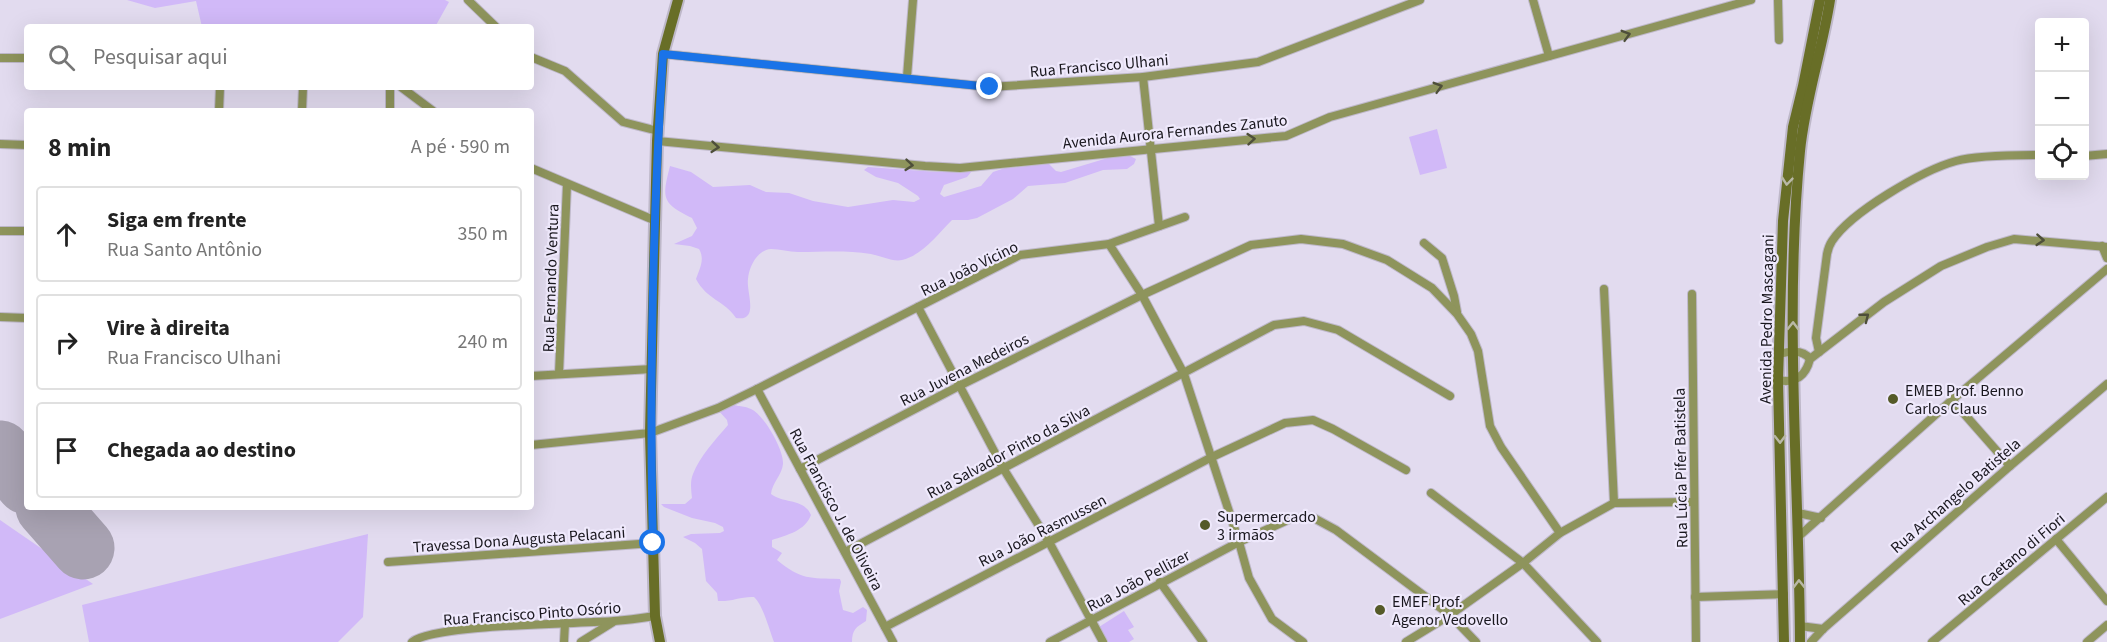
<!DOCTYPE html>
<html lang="pt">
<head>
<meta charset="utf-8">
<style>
	:root { --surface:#fff; --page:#f6f6f6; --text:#222; --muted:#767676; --line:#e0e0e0 }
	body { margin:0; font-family:"Source Sans 3",sans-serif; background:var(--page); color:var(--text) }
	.controls { position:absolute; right:18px; top:18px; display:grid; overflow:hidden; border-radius:6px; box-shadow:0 6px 24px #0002 }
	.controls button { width:54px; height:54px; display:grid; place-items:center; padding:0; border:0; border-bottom:2px solid var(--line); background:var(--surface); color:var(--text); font:30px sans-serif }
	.stop { position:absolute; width:18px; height:18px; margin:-14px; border:4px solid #1a73e8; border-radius:50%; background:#fff }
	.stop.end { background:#1a73e8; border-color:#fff; box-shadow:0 2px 6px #0008 }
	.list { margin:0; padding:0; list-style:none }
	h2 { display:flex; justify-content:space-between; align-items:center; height:78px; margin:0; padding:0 24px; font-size:26px }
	h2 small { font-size:20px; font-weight:400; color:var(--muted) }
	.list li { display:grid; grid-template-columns:39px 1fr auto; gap:18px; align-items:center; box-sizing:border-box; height:96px; margin:0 12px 12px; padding:0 12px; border:2px solid var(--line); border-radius:6px }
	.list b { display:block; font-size:22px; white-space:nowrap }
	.list p { margin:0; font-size:20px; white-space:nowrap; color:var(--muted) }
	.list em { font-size:20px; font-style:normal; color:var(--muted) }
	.icon { flex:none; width:33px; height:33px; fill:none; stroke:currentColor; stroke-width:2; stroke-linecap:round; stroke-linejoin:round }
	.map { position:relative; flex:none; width:2107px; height:642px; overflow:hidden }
	.search { position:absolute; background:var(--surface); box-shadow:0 6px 24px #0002; left:24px; top:24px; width:510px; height:66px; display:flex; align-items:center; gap:15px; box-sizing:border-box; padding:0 21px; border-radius:6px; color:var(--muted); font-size:22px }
	.panel { position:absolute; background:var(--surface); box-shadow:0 6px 24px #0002; left:24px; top:108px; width:510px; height:402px; border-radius:6px }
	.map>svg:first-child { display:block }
</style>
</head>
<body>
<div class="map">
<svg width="2107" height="642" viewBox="0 0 2107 642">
	<rect width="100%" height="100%" fill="#e2dbef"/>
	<g fill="#d1b9f8">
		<path d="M127,0H445L449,2L435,27H202L196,1L155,8Z"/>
		<path d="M1437,129L1447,168L1420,175L1409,137Z"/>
		<path d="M1130,156L1136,159L1134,164L1127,169L1103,170L1065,183L1028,186L1013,199L977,218L968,220H952C938,234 923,255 902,260C893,262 881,256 871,254C846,250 823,252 798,252C789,252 780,249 771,249C757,250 749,267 748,279C746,292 760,322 736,318C724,300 707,300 696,279C700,268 705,259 699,249L690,246L674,244L692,236L697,228L692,218C661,203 662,198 670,166L691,172L713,187L750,185L766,192L789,193L813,201L848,207L893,200L914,202L920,199L918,196L898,183L876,177L864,170L868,167L937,172L972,171L967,177L944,185L940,194L944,197L981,186L993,172L1005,168L1022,167L1046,161L1056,171L1061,172L1111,157Z"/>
		<path d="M726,399C736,409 740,404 751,409C764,415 784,450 783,464C782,475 772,483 771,494C784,504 804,498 811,515C805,531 787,535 772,540V547L782,553L777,560C801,580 810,578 840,579L841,582L839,591L843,610L853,613L863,607L867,610L866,621C856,627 852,630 852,642H774C769,629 763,605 754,597C742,596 731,602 718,601L717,593L706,581L702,549L695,543L683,537L691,534L720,533L724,531L723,527L715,523L692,518L664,507L661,504H685L692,498C691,490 690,481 693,474C700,456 716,439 728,425L727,420L718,410L719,402Z"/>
		<path d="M0,520L93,584L0,619Z"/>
		<path d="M368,534L363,617L338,642H89L82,605Z"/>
		<path d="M1124,611L1134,627L1128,630L1134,639L1129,642H1108L1099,627Z"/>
	</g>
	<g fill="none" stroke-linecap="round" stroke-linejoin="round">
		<g stroke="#a8a2b2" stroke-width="63">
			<path d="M0,452L27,483"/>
			<path d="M47,507L83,548"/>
		</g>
		<g stroke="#beb8c9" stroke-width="10">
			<g id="minor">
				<path d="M468,0L496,27"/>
				<path d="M1533,0L1549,56"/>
				<path d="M1778,0L1779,40"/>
				<path d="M663,54L990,87L1143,77L1258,62L1420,0"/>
				<path d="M531,57L565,71L623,122L658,131"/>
				<path d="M0,58H27"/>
				<path d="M907,77L913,0"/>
				<path d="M1143,77L1159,226"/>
				<path d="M390,87V111"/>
				<path d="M401,87L433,111"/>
				<path d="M219,111L220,87"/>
				<path d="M302,111L303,87"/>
				<path d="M657,141L925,166L960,168L1286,136L1330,117L1751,0"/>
				<path d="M0,144L27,145"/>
				<path d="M2084,156L2107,154"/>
				<path d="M531,168L656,221"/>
				<path d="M0,231H27"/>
				<path d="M1424,243L1442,258L1454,296L1457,312"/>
				<path d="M1109,244L1142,295L1184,374L1239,542L1249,578L1272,619L1303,642"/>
				<path d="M2102,246L2107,258"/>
				<path d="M1604,289L1614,503"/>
				<path d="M1692,294L1696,642"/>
				<path d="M918,307L1003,468L1049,542L1103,642"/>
				<path d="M0,317L27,318"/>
				<path d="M1819,352L1816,338L1827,254C1828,249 1830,244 1832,241C1851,212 1923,170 1956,161C1977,155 2017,155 2040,155"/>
				<path d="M1779,354C1790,351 1803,349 1810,359"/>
				<path d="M559,374L567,184"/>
				<path d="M531,376L652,369"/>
				<path d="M1778,380C1796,384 1806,375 1810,359L1884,302L1941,266L1987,247L2014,239L2107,247"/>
				<path d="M757,389L893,642"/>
				<path d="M1952,400L2010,466"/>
				<path d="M531,445L650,433L718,408L757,389L1020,255L1109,244L1185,217"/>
				<path d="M800,469L959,386L1142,295L1251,245L1301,239L1343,244L1387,260L1432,288L1457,314L1471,334L1478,351L1490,426L1501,447L1560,533"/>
				<path d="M1431,493L1523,563L1597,642"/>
				<path d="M1798,513L1821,518"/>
				<path d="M1798,537L1952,400L2107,269"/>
				<path d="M2056,539L2107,601"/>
				<path d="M845,552L1274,325L1304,321L1338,330L1450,396"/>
				<path d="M388,562L653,543"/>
				<path d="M1160,582L1203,642"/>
				<path d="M1695,597L1784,594"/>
				<path d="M1800,626L1823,629"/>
				<path d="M885,627L1212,457L1285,423L1313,420L1333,429L1406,470"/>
				<path d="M412,642C434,624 577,624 614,621C628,620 642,618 655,616"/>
				<path d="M564,642L565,623"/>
				<path d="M581,642L613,622"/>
				<path d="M1050,642L1239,542L1290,519L1312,517L1336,530L1450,615L1476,642"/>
				<path d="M1406,642L1450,615L1523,563L1560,533L1614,503L1694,502"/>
				<path d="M1811,642L1823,629L2010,466L2107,384"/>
				<path d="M1932,642L2107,497"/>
				<path d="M2087,642L2107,625"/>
			</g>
		</g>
		<g stroke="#beb8c9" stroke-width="14">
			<g id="secondary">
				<path d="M660,642L655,616L650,433L657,141L663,54L678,0"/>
				<path d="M1784,642L1778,380L1783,221L1793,127L1803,86L1820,0"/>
				<path d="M1800,642C1799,479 1784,314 1800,151C1805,100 1822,51 1830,0"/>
			</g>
		</g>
		<use href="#minor" stroke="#8e945c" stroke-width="8"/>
		<use href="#secondary" stroke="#686e27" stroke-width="10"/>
	</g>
	<defs><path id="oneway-chevron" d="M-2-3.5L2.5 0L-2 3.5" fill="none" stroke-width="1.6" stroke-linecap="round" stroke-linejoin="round" transform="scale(1.5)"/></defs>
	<g stroke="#4e4f3a">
		<use href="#oneway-chevron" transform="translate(1626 35) rotate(-16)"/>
		<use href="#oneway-chevron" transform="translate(1438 87) rotate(-16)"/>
		<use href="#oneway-chevron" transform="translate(1251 139) rotate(-5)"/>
		<use href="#oneway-chevron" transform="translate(715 147) rotate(5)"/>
		<use href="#oneway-chevron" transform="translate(909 165) rotate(5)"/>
		<use href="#oneway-chevron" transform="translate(2040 240) rotate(4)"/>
		<use href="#oneway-chevron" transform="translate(1865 317) rotate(-38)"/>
	</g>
	<g stroke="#b9b8a7">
		<use href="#oneway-chevron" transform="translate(1787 181) rotate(96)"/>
		<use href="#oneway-chevron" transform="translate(1793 326) rotate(-89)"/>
		<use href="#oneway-chevron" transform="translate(1780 439) rotate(89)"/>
		<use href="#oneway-chevron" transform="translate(1799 584) rotate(-91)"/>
	</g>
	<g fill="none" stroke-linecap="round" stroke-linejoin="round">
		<path stroke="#1a73e8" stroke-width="8" d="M653,543C649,380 653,217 663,54L990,87"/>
	</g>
	<g fill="#555a28" stroke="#efe9fc" stroke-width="2">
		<circle cx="1893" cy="399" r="6"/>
		<circle cx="1205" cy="525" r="6"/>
		<circle cx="1380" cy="610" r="6"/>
	</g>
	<g text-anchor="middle" stroke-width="4.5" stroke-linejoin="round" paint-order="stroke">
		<g font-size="16" fill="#19171e" stroke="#efe9fc">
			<text transform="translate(1099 65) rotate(-5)" y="6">Rua Francisco Ulhani</text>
			<text transform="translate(1175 131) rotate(-6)" y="6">Avenida Aurora Fernandes Zanuto</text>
			<text transform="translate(969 268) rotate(-26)" y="6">Rua João Vicino</text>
			<text transform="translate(550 278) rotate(-88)" y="6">Rua Fernando Ventura</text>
			<text transform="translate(1766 319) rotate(-89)" y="6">Avenida Pedro Mascagani</text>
			<text transform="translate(964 369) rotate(-27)" y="6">Rua Juvena Medeiros</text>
			<text transform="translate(1008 451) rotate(-28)" y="6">Rua Salvador Pinto da Silva</text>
			<text transform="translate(1680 468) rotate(-91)" y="6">Rua Lúcia Pifer Batistela</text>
			<text transform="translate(1955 495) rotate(-41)" y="6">Rua Archangelo Batistela</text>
			<text transform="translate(837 509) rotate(62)" y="6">Rua Francisco J. de Oliveira</text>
			<text transform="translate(1042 530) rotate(-27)" y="6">Rua João Rasmussen</text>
			<text transform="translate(519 539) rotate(-4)" y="6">Travessa Dona Augusta Pelacani</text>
			<text transform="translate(2011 559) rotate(-40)" y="6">Rua Caetano di Fiori</text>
			<text transform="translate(1138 580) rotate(-28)" y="6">Rua João Pellizer</text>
			<text transform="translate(532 613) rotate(-4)" y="6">Rua Francisco Pinto Osório</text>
		</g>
		<g font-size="16" fill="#19171e" stroke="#efe9fc" text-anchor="start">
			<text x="1905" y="396">EMEB Prof. Benno<tspan x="1905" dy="18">Carlos Claus</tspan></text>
			<text x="1217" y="522">Supermercado<tspan x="1217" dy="18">3 irmãos</tspan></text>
			<text x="1392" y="607">EMEF Prof.<tspan x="1392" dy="18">Agenor Vedovello</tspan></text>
		</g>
	</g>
</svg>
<div class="controls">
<button>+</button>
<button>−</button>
<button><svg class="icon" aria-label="locate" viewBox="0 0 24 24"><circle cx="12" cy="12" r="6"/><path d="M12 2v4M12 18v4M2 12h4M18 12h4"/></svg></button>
</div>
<div class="stop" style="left:653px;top:543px"></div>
<div class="stop end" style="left:990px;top:87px"></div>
<div class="search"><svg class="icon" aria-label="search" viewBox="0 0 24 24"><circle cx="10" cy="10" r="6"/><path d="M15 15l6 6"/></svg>Pesquisar aqui</div>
<section class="panel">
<h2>8 min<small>A pé · 590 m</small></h2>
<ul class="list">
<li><svg class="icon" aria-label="ahead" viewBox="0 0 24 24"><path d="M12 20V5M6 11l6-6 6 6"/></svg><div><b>Siga em frente</b><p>Rua Santo Antônio</p></div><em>350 m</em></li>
<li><svg class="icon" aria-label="right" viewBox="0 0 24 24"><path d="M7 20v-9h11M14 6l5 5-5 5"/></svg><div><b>Vire à direita</b><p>Rua Francisco Ulhani</p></div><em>240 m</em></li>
<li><svg class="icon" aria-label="arrive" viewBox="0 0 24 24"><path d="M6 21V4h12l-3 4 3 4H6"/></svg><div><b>Chegada ao destino</b></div></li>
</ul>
</section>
</div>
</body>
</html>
